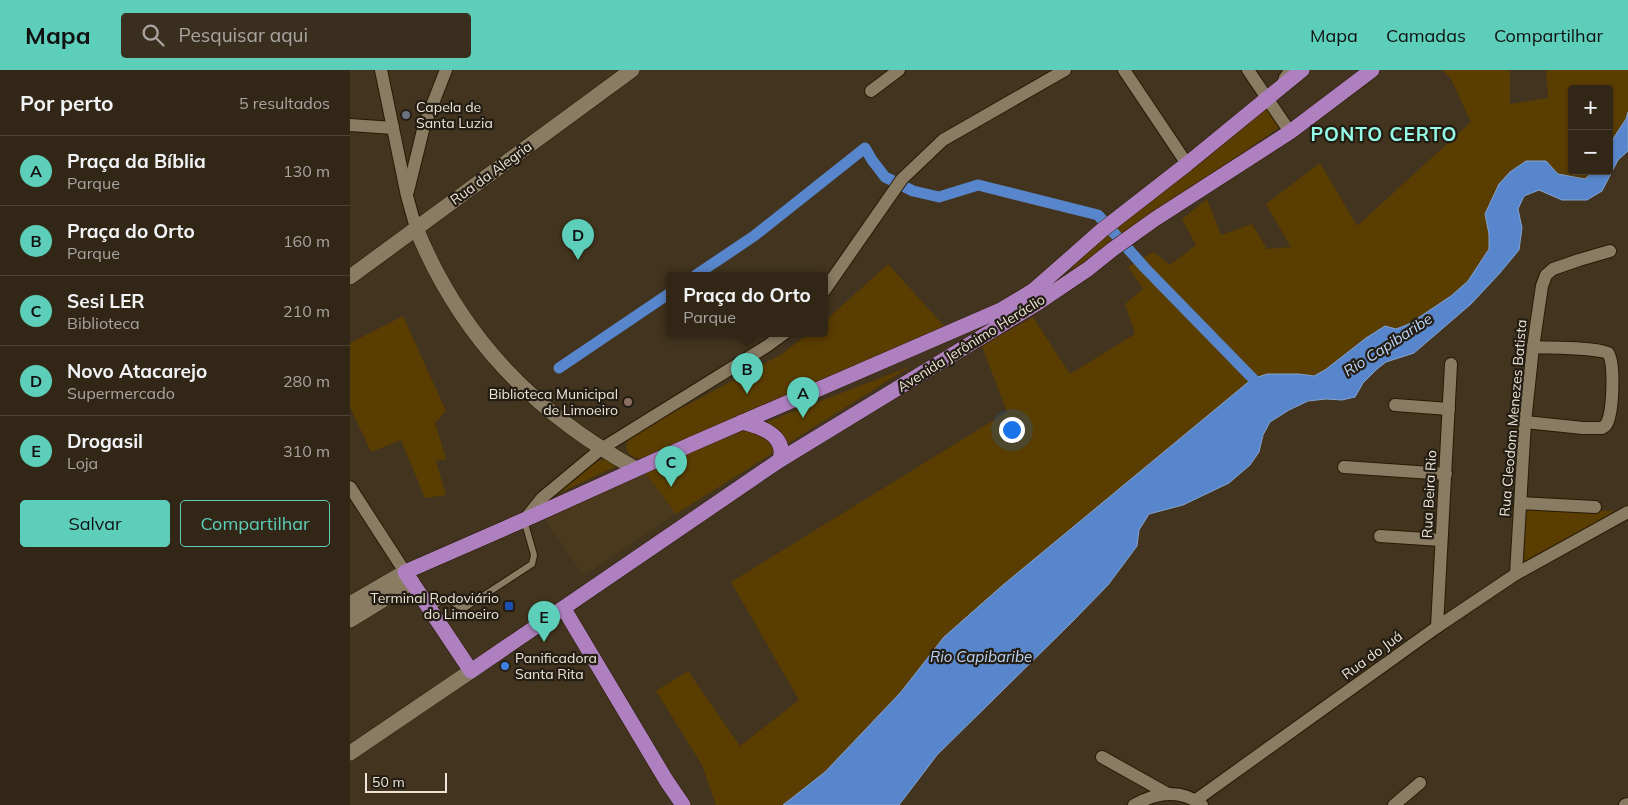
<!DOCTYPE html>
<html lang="pt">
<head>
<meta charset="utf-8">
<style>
	:root { --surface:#322716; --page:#3a2f1f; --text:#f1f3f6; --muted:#a8a5a1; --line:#4d4435; --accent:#5cceba }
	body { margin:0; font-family:Mulish,sans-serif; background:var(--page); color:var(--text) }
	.controls { position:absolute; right:15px; top:15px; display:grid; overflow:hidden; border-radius:5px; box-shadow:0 1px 4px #0004 }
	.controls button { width:45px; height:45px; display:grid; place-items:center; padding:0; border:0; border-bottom:1px solid var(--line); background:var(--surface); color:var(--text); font:25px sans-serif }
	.scale { position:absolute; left:15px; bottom:12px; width:82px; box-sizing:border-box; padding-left:5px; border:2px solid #ede4d7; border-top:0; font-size:14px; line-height:18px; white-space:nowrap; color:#ede4d7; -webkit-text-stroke:4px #231d13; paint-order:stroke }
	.you { position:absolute; left:661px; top:359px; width:18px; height:18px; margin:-12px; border:4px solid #fff; border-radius:50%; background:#1a73e8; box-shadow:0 0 0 8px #1a73e833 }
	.badge { display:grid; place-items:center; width:32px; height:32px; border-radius:50%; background:var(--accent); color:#111; font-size:16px; font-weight:700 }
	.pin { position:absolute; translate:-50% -41px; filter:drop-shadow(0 1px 2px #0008) }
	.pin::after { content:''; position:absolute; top:26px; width:18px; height:15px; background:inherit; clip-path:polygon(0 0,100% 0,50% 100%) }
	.popup { position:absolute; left:316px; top:202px; width:162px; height:65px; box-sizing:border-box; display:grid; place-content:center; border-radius:5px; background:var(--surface); filter:drop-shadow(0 1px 4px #0005); font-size:16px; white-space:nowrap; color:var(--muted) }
	.popup b { font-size:19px; color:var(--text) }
	.popup::after { content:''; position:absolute; left:50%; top:100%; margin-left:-10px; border:10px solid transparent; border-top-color:var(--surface) }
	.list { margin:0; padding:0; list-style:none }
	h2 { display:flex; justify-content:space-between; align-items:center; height:65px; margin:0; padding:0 20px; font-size:21px }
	h2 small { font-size:16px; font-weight:400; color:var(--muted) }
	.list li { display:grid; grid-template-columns:32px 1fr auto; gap:15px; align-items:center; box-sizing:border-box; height:70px; padding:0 20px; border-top:1px solid var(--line) }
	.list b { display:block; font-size:19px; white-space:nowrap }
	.list p { margin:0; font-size:16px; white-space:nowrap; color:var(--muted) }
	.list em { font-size:16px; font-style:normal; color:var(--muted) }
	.actions { display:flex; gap:10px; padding:15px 20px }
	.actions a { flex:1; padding:11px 0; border:1px solid var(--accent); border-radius:5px; text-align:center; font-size:18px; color:var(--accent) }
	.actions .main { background:var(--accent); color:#111 }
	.icon { flex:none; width:28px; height:28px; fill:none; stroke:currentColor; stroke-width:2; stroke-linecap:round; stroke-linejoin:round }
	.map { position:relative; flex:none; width:1278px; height:735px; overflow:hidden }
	header { display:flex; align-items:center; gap:30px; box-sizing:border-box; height:70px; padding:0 25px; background:var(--accent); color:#111 }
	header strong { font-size:24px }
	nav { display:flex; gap:28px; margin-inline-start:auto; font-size:18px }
	.search { width:350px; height:45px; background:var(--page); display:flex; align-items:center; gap:12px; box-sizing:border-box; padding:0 18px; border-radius:5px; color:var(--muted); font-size:19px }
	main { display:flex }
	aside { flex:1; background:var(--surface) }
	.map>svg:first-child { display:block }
</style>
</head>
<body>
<header>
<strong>Mapa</strong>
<div class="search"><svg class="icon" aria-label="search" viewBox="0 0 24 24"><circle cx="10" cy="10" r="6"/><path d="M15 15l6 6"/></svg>Pesquisar aqui</div>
<nav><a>Mapa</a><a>Camadas</a><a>Compartilhar</a></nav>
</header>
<main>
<aside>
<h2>Por perto<small>5 resultados</small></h2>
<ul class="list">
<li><span class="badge">A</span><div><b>Praça da Bíblia</b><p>Parque</p></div><em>130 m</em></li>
<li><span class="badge">B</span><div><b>Praça do Orto</b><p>Parque</p></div><em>160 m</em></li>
<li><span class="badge">C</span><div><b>Sesi LER</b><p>Biblioteca</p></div><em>210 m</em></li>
<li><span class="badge">D</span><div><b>Novo Atacarejo</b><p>Supermercado</p></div><em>280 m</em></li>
<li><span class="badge">E</span><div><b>Drogasil</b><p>Loja</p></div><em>310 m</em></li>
</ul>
<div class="actions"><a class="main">Salvar</a><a>Compartilhar</a></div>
</aside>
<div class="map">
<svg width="1278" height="735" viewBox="0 0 1278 735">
	<rect width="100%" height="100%" fill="#42341e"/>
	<path fill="#4a391c" d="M293,400L326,444L234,506L194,448Z"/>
	<g fill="#5a3d01">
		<path d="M1092,0H1160V34L1198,28L1196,0H1278V42L1276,49L1259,75V19H1222V101H1244L1235,109L1208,104L1196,91H1176L1160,102L1135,144L1139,164V179L1118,211L1101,226L1059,254L1016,268L975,300L964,306L949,304H917L902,309L594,567L551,622L475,702L433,735H366L352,695L306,621L338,601L390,676L449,630L381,512L657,342L632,276L683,247L720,304L785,264L775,234L793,219L778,197L803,182L820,195L846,175L832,149L857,129L871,165L902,154L917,179L941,177L916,134L970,93L1007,156L1121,52L1101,9Z"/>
		<path d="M917,39L930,57L720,201L730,188L777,145Z"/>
		<path d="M538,194L594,256L292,388H285L279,384C274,376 276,371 283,364L432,284L459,263H474L475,251Z"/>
		<path d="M53,246L96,341L85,353L96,389L86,391L96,425L75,428L51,370L21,382L0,337V273Z"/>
		<path d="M561,296L326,444L293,400Z"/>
		<path d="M260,388L267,396L205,425C221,411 239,391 260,388Z"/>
		<path d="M1175,439L1265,441L1174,494Z"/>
	</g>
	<path fill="#5886cc" stroke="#85a2cf" d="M1278,42V81L1268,90L1252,121L1237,130H1212L1189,120L1174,126L1168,139L1172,158L1169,180L1149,204L1121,234L1064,283L1036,292L1027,299L1013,313L1005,327L992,330L976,329L958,331L939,340L920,352L913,365L909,382L900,395L879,413L833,435L799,444L789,460L787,476L758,515L721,553L587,685L549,735H433L475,702L551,622L594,567L653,515L902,309L917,304H949L964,306L975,300L1016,268L1035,256L1046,259L1059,254L1101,226L1118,211L1139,179V164L1135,144L1149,114L1160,102L1176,91H1196L1208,104L1235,109L1244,101H1259V75L1276,49Z"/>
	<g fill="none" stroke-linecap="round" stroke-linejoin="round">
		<g stroke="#5886cc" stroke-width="11">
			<path d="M346,205L404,166L515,78L522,90L535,107L563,121L589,127L628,115L748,145L795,198L912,318"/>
			<path d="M209,298L320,223"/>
		</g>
		<g stroke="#281b06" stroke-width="8">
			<g id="lane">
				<path d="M930,14L932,7L937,0"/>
				<path d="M81,540C103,515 99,540 116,537L182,494L184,485L174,450"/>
			</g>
		</g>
		<g stroke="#281b06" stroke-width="14">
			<g id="street">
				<path d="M31,0L57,126L66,158"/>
				<path d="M774,0L837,94"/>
				<path d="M898,0L940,62"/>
				<path d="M521,21L549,0"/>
				<path d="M0,55L43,58"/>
				<path d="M58,121L74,56L96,0"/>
				<path d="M474,221L552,109L593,70L715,0"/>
				<path d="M1045,335L1099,339"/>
				<path d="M1175,352L1233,358H1252C1255,356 1256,356 1257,353C1263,341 1265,293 1258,283C1243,277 1200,278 1183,277"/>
				<path d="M994,397L1096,404"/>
				<path d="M0,417L55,502"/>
				<path d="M1171,433L1245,437"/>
				<path d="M176,448L192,428L251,379L417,276L435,263"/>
				<path d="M1030,466L1091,470"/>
				<path d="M1166,504L1175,352L1183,277L1192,216L1196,205L1203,199L1229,190L1260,181"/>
				<path d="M1087,557L1101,294"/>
				<path d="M752,687L818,724"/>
				<path d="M846,730L1087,557L1166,504L1278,442"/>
				<path d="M784,735C807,722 831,719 852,735"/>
				<path d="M1044,735L1070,713"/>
				<path d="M1275,735L1278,734"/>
			</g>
		</g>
		<g stroke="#281b06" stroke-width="16">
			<g id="secondary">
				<path d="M66,158C111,268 183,341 286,399"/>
				<path d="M0,207L282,0"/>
				<path d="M0,534L55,502"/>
				<path d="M0,550L62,512"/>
				<path d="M0,683L121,601"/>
			</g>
		</g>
		<g stroke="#281b06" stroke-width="16">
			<g id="primary">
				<path d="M952,0L837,94L751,161L684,220L651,240L342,374L183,446L55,502L121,601L430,390L689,232L738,199L763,179L805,149L940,62L1022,0"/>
				<path d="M392,352C411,357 437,365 430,390"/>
				<path d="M214,539L316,710L333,735"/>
			</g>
		</g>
		<use href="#lane" stroke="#8a7b63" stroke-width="6"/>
		<use href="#street" stroke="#8a7b63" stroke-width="12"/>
		<use href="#secondary" stroke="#8a7b63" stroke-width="15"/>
		<use href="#primary" stroke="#ae80bf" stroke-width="15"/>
	</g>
	<circle fill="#6b7280" stroke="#231d13" stroke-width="2" cx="56" cy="45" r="5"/>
	<circle fill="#8d6e63" stroke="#231d13" stroke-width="2" cx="278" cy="332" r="5"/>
	<rect fill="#1a4fb4" stroke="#231d13" stroke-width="2" x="154" y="531" width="10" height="10" rx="2.5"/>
	<circle fill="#3f7fe0" stroke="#231d13" stroke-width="2" cx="155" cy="596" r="5"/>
	<g text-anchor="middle" stroke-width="4.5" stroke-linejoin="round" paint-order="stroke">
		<g font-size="14" fill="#ede4d7" stroke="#231d13" text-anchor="start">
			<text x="66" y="42">Capela de<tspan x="66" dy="16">Santa Luzia</tspan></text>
			<text x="268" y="329" text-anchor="end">Biblioteca Municipal<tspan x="268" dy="16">de Limoeiro</tspan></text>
			<text x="149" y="533" text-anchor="end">Terminal Rodoviário<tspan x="149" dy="16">do Limoeiro</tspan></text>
			<text x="165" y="593">Panificadora<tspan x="165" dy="16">Santa Rita</tspan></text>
		</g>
		<g font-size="14" fill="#ede4d7" stroke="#231d13">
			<text transform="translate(141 103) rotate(-36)" y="5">Rua da Alegria</text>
			<text transform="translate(621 273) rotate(-32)" y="5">Avenida Jerônimo Heráclio</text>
			<text transform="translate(1163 348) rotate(-85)" y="5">Rua Cleodom Menezes Batista</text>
			<text transform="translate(1079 424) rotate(-87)" y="5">Rua Beira Rio</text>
			<text transform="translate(1022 585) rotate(-36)" y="5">Rua do Juá</text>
		</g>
		<g font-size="15" font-style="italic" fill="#bbd5fa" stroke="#231d13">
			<text transform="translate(1038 275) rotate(-33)" y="5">Rio Capibaribe</text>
			<text x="631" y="592">Rio Capibaribe</text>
		</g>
		<g font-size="19" font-weight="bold" letter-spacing="1" fill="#94fae6" stroke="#231d13">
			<text x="1034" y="71">PONTO CERTO</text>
		</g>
	</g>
</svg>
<div class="controls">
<button>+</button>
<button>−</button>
</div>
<div class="scale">50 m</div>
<div class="you"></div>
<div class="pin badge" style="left:453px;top:348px">A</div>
<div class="pin badge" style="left:397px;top:324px">B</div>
<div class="popup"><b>Praça do Orto</b>Parque</div>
<div class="pin badge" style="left:321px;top:417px">C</div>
<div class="pin badge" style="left:228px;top:190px">D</div>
<div class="pin badge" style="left:194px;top:572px">E</div>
</div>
</main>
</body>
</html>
